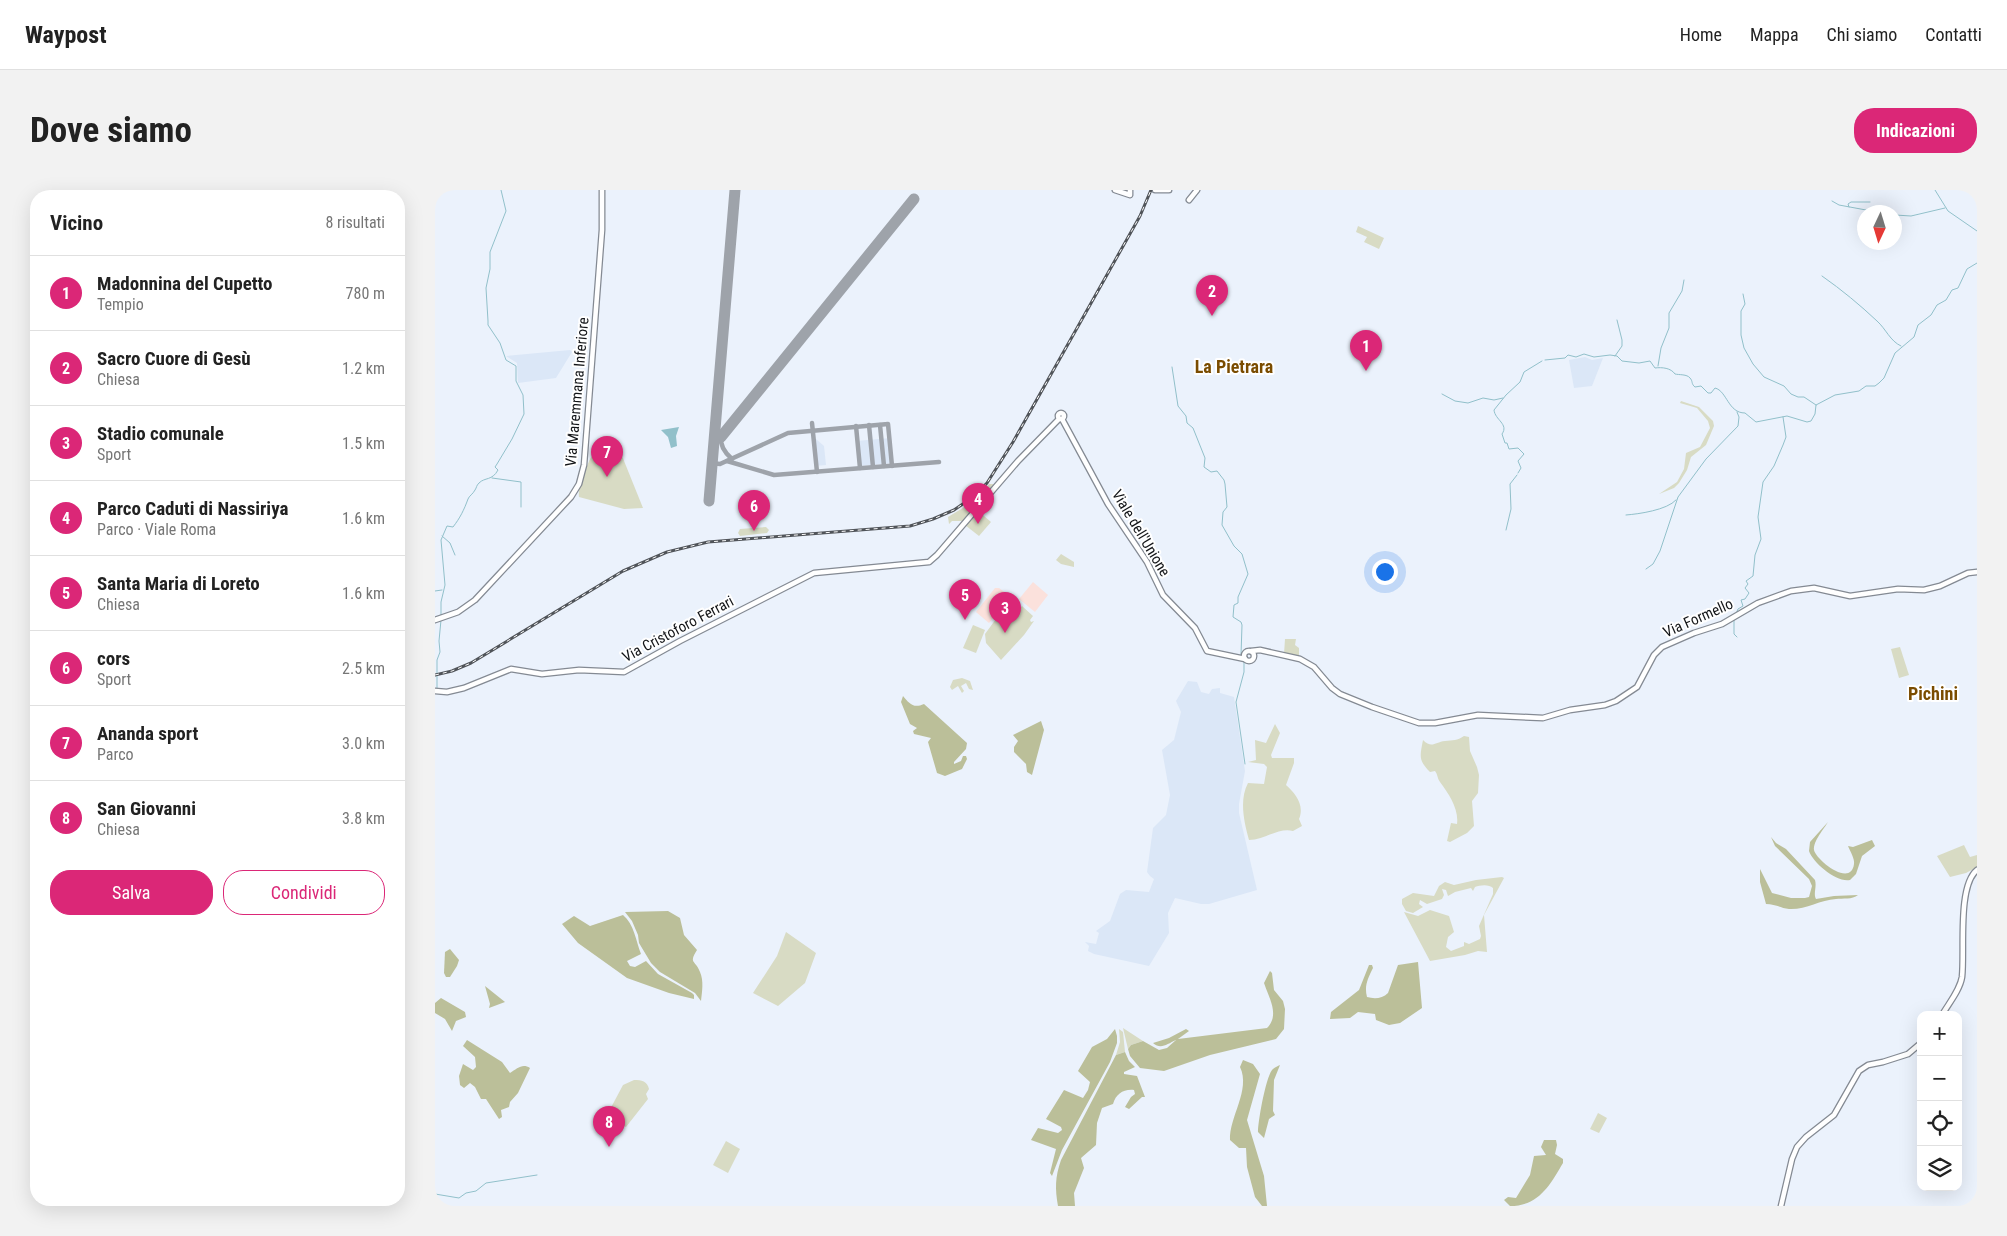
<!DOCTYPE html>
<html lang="it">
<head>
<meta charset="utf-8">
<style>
	:root { --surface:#fff; --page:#f2f2f2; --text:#222; --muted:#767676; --line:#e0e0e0; --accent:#db2777 }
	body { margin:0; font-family:"Roboto Condensed",sans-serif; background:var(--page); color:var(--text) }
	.controls { position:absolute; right:15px; bottom:15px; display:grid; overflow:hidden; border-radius:10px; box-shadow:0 5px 20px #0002 }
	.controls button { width:45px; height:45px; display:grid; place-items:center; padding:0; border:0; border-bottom:1px solid var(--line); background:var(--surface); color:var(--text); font:25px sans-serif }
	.compass { position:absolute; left:1422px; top:15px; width:45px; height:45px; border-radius:50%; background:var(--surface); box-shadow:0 5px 20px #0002; rotate:184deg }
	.you { position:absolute; left:949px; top:381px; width:18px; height:18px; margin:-12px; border:4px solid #fff; border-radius:50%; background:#1a73e8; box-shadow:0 0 0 8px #1a73e833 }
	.badge { display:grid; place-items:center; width:32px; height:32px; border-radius:50%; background:var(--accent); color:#fff; font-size:16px; font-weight:700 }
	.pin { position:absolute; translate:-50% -41px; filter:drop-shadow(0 1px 2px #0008) }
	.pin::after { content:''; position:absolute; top:26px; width:18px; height:15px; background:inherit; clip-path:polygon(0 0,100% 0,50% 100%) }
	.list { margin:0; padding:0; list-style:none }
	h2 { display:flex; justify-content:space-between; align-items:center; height:65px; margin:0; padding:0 20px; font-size:21px }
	h2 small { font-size:16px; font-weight:400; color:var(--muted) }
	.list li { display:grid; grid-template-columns:32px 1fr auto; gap:15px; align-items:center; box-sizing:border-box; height:75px; padding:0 20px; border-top:1px solid var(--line) }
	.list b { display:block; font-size:19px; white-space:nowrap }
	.list p { margin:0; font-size:16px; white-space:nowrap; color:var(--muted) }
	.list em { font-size:16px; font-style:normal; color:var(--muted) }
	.actions { display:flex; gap:10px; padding:15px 20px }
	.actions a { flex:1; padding:11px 0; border:1px solid var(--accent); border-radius:20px; text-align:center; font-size:18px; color:var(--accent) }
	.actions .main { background:var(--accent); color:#fff }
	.icon { flex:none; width:28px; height:28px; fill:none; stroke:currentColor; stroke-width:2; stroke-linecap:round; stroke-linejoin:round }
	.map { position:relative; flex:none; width:1542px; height:1016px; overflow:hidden; border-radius:20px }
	header { display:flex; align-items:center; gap:30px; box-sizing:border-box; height:70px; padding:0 25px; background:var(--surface); border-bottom:1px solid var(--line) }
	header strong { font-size:24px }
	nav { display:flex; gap:28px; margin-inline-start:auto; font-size:18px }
	.intro { display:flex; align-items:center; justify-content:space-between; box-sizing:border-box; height:120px; padding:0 30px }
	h1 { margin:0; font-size:35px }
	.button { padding:12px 22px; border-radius:20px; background:var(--accent); color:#fff; font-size:18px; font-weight:700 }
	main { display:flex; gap:30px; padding:0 30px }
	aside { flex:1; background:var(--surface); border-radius:20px; box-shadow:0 5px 20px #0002 }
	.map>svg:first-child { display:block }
</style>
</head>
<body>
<header>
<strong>Waypost</strong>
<nav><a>Home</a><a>Mappa</a><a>Chi siamo</a><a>Contatti</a></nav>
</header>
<div class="intro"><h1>Dove siamo</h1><a class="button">Indicazioni</a></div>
<main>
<aside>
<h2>Vicino<small>8 risultati</small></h2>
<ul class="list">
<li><span class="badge">1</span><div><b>Madonnina del Cupetto</b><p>Tempio</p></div><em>780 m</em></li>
<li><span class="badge">2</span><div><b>Sacro Cuore di Gesù</b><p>Chiesa</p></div><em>1.2 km</em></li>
<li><span class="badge">3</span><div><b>Stadio comunale</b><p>Sport</p></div><em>1.5 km</em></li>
<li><span class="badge">4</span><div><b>Parco Caduti di Nassiriya</b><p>Parco · Viale Roma</p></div><em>1.6 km</em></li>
<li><span class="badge">5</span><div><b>Santa Maria di Loreto</b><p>Chiesa</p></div><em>1.6 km</em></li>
<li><span class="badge">6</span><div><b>cors</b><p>Sport</p></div><em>2.5 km</em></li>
<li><span class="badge">7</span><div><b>Ananda sport</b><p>Parco</p></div><em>3.0 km</em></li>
<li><span class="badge">8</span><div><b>San Giovanni</b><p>Chiesa</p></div><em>3.8 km</em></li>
</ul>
<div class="actions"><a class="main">Salva</a><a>Condividi</a></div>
</aside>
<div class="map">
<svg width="1542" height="1016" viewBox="0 0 1542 1016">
	<rect width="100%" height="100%" fill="#ebf2fc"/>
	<g fill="#dbe7f7">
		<path d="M135,160L137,162L121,188L83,193L82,173L71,166Z"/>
		<path d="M1150,167L1157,170L1168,168L1157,196L1139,198L1134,170Z"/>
		<path d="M456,248L458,273L423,276L421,251Z"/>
		<path d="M378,249H381L389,256L391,275L380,276Z"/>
		<path d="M753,491L762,492L766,502L774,504L777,499L785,498V503L799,507L810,581L804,614V623L822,700L774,714H766L740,708L733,723L734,743L714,776L659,764L653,761L654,756L650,752L661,754L664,743L661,741L675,731L685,704L691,700L714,702L719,689L715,686L712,682L718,638L731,625L735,605L727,560L739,550L746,522L741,511Z"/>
	</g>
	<g fill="#fbe1dc">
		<path d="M598,392L613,405L600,422L584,409Z"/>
		<path d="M560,398H564L576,407L554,433L541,422Z"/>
	</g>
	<g fill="#d8dbc4">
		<path d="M923,36L949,48L944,59L929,52L932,47L921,42Z"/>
		<path d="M1246,211L1264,217L1278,231L1279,236L1271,255L1256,267L1252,280L1244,293L1239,298L1224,304L1242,292L1249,279L1251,263L1265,257L1275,238L1273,231L1262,218L1245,213Z"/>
		<path d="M181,251L208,318L189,319L144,307C143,299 146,295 148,288C157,261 156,264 181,251Z"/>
		<path d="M554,294H559L528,331H517L514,334L513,327C528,318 545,309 554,294Z"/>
		<path d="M542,320L556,332L544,346L530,335Z"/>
		<path d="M331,337L334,340L332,343L305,346L303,343L305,339Z"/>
		<path d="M626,364L639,372V377L626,374L621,370Z"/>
		<path d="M530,393L536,399L529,406L522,400Z"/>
		<path d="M540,403L546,408L538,418L531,413Z"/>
		<path d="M587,416L598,426L595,430L596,432L599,431L589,445L566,470L551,453L550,444L569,418L583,420Z"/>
		<path d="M538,435L550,440L541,463L528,458Z"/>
		<path d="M850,449H861L860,455L864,458V467L849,464Z"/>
		<path d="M1465,457L1474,485L1464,488L1456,459Z"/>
		<path d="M527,488L535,491L538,500L534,499L531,493L526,496L529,501L527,503L523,496L517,500L515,497L518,490Z"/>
		<path d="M840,534L845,543L836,565L837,568H859V573L851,595C860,603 870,615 864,629L867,636L858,641C844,637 829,650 814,650C809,632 804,610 813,593L829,594L832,577L829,574L813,572L821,570L820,550L831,553Z"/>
		<path d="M1029,546L1034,547L1035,561L1042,577L1044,585L1043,603L1037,611L1039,636L1032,643L1015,652L1012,651L1016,633L1022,634C1024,619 1014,604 1005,592C1002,588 1003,585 1000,581L995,582C983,570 985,566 988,550C997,559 1000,552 1010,551C1018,550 1022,551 1029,546Z"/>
		<path d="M1529,655L1535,667L1542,665V677L1531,683L1515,687L1502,666Z"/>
		<path d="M1067,687L1069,688L1049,725L1052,762L1043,761L1030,765L995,771L969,722L983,726L995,720L1014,726L1019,742L1013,747L1011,757L1016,761L1029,756V752L1034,754L1045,749L1046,746L1044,736L1058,704V698C1054,694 1045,695 1040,697L1038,701L1036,698L1020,702L1013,706L1011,700L1007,699L1009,705L1007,709L992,714L985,710L984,714L988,717L978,723L971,721L967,714V709L978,703L999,706L1004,696L1010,692L1019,695L1041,690Z"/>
		<path d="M351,742L381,763L370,793L343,816L318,803L342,766Z"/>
		<path d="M688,838L708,851L696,855L693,859Z"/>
		<path d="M684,839L688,842L690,862L681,865L685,852Z"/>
		<path d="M199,890C207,890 212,891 214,899L211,904L213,909L191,937L182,933L181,934L175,931L174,933L171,927L188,895Z"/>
		<path d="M1163,923L1172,928L1164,943L1155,939Z"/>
		<path d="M291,951L305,959L293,983L278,975Z"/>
	</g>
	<g fill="#bbbf99">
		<path d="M468,506C474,513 478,519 489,514L532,553L531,559L519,572V574L526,571L528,566H531L532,569L527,579L510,586L502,583L493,552L496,548L479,544L478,541L482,538L475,534L466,512Z"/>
		<path d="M606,531L609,540L597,585L592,582L591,574L579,562V557L583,551L578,545Z"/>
		<path d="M1393,632C1389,639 1378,651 1379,660C1381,670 1416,698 1419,674C1420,669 1415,661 1413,656L1418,657L1437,650L1440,656L1427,666L1421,684L1415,690C1402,693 1378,673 1374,661L1375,652Z"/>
		<path d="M1336,647L1341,653L1351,659L1380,690C1382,697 1378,704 1381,709L1399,706L1423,705C1417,710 1408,708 1401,709C1385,710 1370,720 1354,719C1346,718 1340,714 1331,714L1325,692V679L1337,703L1356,708H1370L1374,707L1377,696L1374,689L1340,656Z"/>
		<path d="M233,721L245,728L249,745L262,760C253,774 261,770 265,782C269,791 267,802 266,811L260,803L225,782L216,773L204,753L203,745L197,731L190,722Z"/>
		<path d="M188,725C199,734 201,751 206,764L192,771L195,776L200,777L211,771L223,784L257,803L259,805V809L234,803L192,788L143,753L127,734L139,726L155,736Z"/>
		<path d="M15,759L24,770L22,776L15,787H11L9,783L10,762Z"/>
		<path d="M983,772L987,818L965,833L954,835L941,830L940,824L923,822L915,828L895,829L896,822L924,800L934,775H937L938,778C933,788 929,796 932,807C939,809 947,809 953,803L963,775Z"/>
		<path d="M835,781L837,783L839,800L848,811L850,819L849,839L841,849L775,865L729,881L705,878L695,866L693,859L696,855L708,851L724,860L732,858L741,850C732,854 726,860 718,853L734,848L751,839L754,841L743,849L832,838C845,825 834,808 829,793Z"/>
		<path d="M50,796L70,812L54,818L55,814Z"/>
		<path d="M6,808L30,822L31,827L21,831L17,841L10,829L0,823V813Z"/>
		<path d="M680,839L682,846V853L675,872L627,960L617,986L615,983L621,959L596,950L603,938L623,943L627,940L626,937L611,929L629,900L648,908L653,900L655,892L643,881L657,857L672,849Z"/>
		<path d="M32,850L67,872L75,883C82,879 87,873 95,878L83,903L75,912L74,917L66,920L67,927L64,929L51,909H46L40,897L35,893L29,898L25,895L24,886L28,874L38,880L41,877L40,867L28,856Z"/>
		<path d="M690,862L694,871L700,877L689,882V884L702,886L710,907H707L694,919L690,917L696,907L700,904L699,900C688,899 681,904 678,914L667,918L662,933L661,955L646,968L649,978L639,1003L640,1016H623C620,999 620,987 626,970L681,865Z"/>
		<path d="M808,870L818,874L825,884L812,930L829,986L832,1016H827L820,1007L812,977L811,958H804L795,950C794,927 816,900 805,877Z"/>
		<path d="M845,875L839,890L838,921L840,925L834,929L829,948L823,942C823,932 831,885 838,879C840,877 843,876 845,875Z"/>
		<path d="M1109,950H1121L1122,955L1120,964L1128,969V973C1115,995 1104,1016 1075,1016L1069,1010L1073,1007L1081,1008L1095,985L1099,966L1111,965L1106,957Z"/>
	</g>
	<path fill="#91c0ca" d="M244,237L241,246L242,256L236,258L233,247L226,240Z"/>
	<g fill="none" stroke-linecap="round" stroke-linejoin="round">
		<g stroke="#91c0ca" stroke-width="1">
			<path d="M1500,0L1513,21L1542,41"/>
			<path d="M1397,11L1404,15L1431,20"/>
			<path d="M1414,17L1413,14L1416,12H1435"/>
			<path d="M1460,25L1476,26L1510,18"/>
			<path d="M1387,86C1407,100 1425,115 1442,131C1451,139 1455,151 1466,156"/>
			<path d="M1308,104L1310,114L1306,121V145L1309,158L1318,174L1329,187L1349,196L1356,204L1363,207H1369L1381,215"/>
			<path d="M1180,166L1187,156V150L1182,130"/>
			<path d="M1110,170L1130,168L1133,165L1141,167L1149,164L1159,167L1175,165L1182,166L1187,171L1204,173L1215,171L1220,178C1227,177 1236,178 1240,184C1244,185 1252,184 1255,188C1258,191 1256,194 1260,197L1266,196L1273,203H1276L1280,198C1292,201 1293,223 1310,223L1321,232L1352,226L1372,232L1376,231L1380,224L1381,215L1400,205L1424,201L1431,196H1440L1444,193L1449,188L1460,163L1479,147L1483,135L1496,125L1502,115L1511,110L1517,100L1523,98L1532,79L1542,73"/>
			<path d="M1223,176L1226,158L1234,138V123L1247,101L1249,90"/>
			<path d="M737,177L743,216L751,226L752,233L758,238L770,268L769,277L776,282L782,281L789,290L790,294L792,317L788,322L787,335L799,356L807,364L813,384L803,407V413L799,415L798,427L806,432L807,435L806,465"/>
			<path d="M1007,204L1020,211L1033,213L1048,208L1059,210L1068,208"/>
			<path d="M1083,283L1086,278L1083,271L1089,264L1083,258L1074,259L1072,253H1070L1067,244C1074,234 1060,230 1059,220L1071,205L1085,192L1089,182L1107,171"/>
			<path d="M57,288L86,292V317"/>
			<path d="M1191,325C1204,324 1232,320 1241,310"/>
			<path d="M1071,340L1076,319L1075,294L1082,285"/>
			<path d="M7,346L15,353L20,365"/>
			<path d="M1211,379L1218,374L1225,361L1243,307L1271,269L1303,236L1304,227L1302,222"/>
			<path d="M0,401L7,400"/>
			<path d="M1301,424L1303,419L1308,416L1306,410L1310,409L1314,403L1310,398L1313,394L1311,391L1318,386L1320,365L1326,349L1323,327L1328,292L1339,276L1348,255L1351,247L1348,227"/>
			<path d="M6,426V412L10,395L6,350L12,336L18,337C25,328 29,320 33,309C34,306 38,304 40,300C42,297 41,296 44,293C50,287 57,291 63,280L60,277L62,274L77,249L89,224L88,205L81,191V176L71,170L65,153L53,135V131L51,98L55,79V62L71,21L66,0"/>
			<path d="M1299,429V444L1302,447"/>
			<path d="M809,471V482L801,512L810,574"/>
			<path d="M2,499V470L5,462L4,451L6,430"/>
			<path d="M0,1004L24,1008L31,1003L41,1001L51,993L102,985"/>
		</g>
		<g stroke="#9ea3aa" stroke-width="4.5">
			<path d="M377,233L382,282"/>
			<path d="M434,235L438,277"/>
			<path d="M445,235L449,276"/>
			<path d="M421,236L425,278"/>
			<path d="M286,247C285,256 290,263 297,269"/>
			<path d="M292,271L339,285L504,272"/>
			<path d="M277,273L285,274L353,243L453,234L457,276"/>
		</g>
		<g stroke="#9ea3aa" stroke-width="11">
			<path d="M286,247L479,9"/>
			<path d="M274,311L300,0"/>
		</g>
		<g stroke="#848a93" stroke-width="7">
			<g id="secondary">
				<path d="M680,0L695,5V0"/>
				<path d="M720,0H734"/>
				<path d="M754,10L762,0"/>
				<circle cx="626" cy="226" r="3"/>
				<path d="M627,229L673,314L712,372L728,405L760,438L772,461L810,469"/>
				<path d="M0,430L23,422L40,410L136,307L144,294L149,275L167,40V0"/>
				<circle cx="814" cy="466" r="5"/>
				<path d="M816,461L825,460L865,469L879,477L897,498L905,504L937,517L984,533H1000L1043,525L1108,528L1135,520L1170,515L1181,511L1202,497L1219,465L1227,457L1259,443L1287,434L1323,413L1356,401L1379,398L1415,406L1463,399L1489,400L1505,396L1533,383L1542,382"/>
				<path d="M0,501L12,502L29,498L76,479L107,484L144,480L189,482L245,451L379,383L494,372L502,365L583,271L624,229"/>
				<path d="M1507,825C1514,813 1525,800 1527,787C1530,762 1522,696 1542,680"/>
				<path d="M1346,1016L1357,969L1362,957L1371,947L1399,925L1424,881L1433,875L1448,872L1473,864L1486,853"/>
			</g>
		</g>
		<use href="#secondary" stroke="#fff" stroke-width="4.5"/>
		<g stroke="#505459" stroke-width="3">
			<path id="rail" d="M0,485L17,481L36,473L188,381L232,362L273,352L475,336L498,329L519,320L538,307L552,293L578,252L705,26L716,0"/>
		</g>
		<use href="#rail" stroke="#fff" stroke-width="1" stroke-dasharray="4" stroke-linecap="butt"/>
	</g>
	<g text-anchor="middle" stroke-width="4" stroke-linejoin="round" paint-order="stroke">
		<g font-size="15" fill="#121417" stroke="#fff">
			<text transform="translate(142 202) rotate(-85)" y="5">Via Maremmana Inferiore</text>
			<text transform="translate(706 343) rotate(59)" y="5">Viale dell'Unione</text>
			<text transform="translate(1263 428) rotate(-24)" y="5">Via Formello</text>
			<text transform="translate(243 439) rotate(-28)" y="5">Via Cristoforo Ferrari</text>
		</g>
		<g font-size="18" font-weight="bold" fill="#7a4c00" stroke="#fff">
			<text x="799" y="183">La Pietrara</text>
			<text x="1498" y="510">Pichini</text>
		</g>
	</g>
</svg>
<div class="controls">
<button>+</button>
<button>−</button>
<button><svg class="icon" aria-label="locate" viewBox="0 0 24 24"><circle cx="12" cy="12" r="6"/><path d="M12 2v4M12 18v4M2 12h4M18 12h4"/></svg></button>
<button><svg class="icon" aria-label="layers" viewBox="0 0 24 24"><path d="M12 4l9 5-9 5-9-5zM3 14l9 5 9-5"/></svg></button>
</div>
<svg class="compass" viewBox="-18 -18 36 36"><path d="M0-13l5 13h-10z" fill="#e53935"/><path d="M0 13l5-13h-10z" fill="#767676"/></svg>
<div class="you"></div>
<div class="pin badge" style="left:931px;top:181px">1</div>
<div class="pin badge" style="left:777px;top:126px">2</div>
<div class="pin badge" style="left:570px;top:443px">3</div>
<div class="pin badge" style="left:543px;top:334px">4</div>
<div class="pin badge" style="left:530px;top:430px">5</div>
<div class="pin badge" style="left:319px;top:341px">6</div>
<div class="pin badge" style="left:172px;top:287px">7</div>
<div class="pin badge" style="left:174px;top:957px">8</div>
</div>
</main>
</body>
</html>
